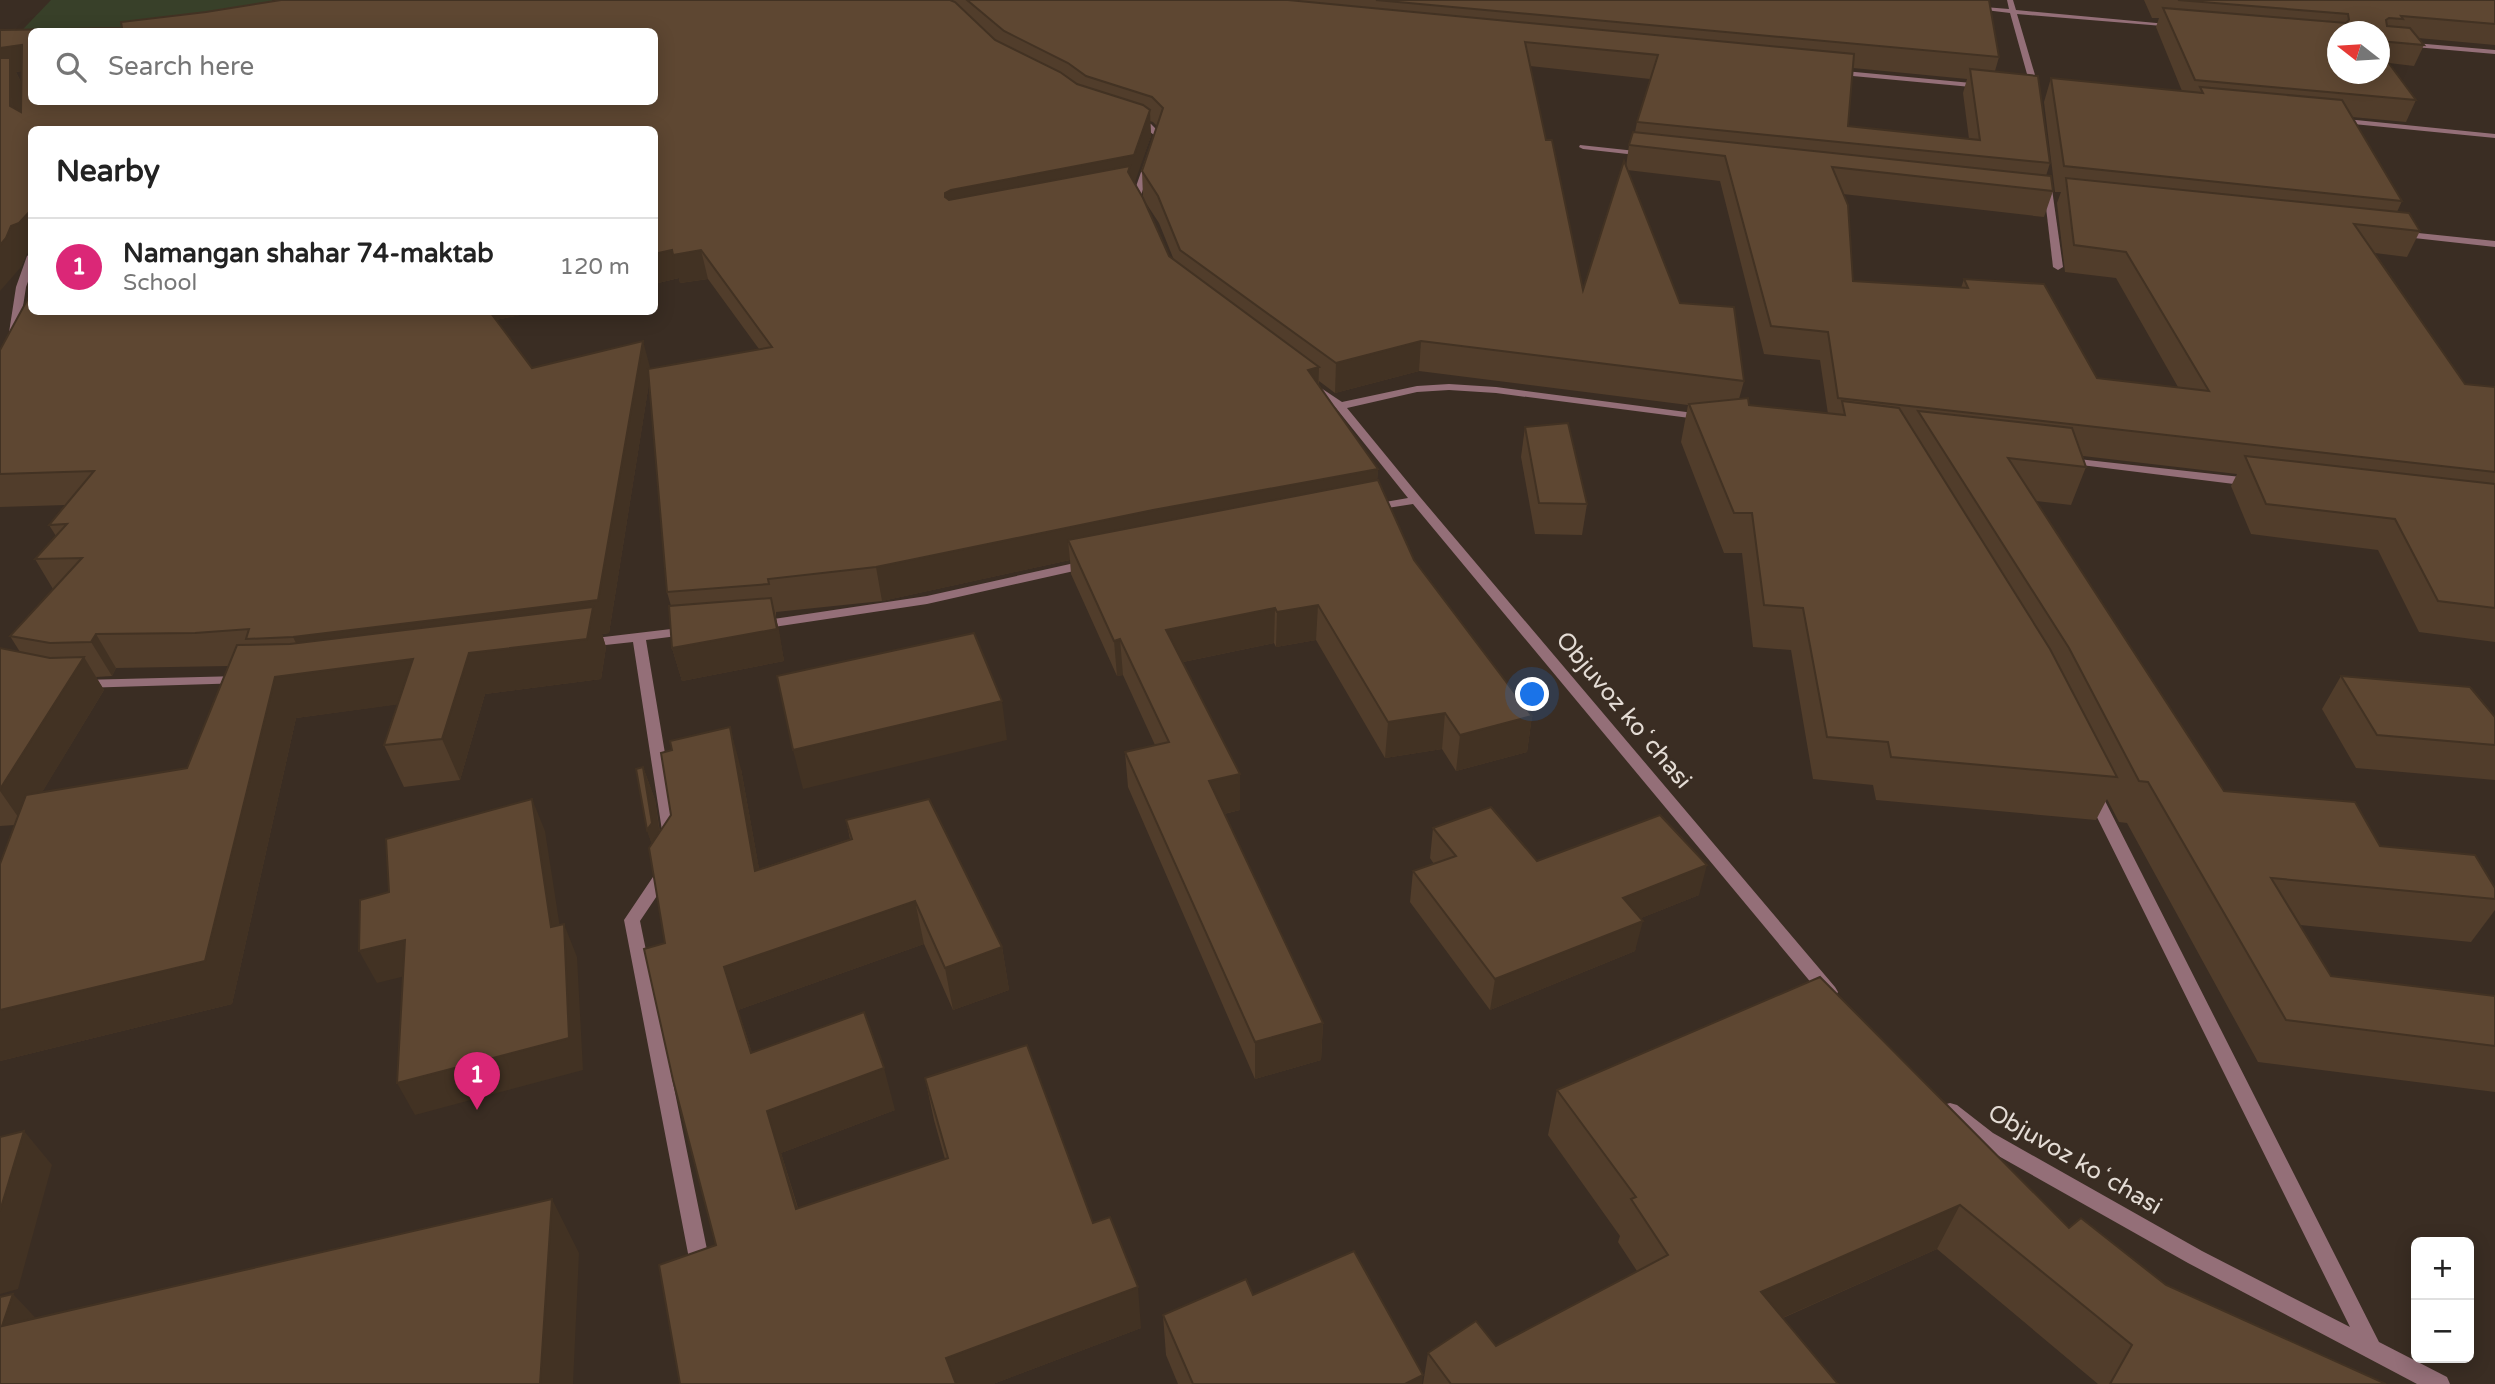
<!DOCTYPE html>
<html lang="en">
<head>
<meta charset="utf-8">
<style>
	:root { --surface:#fff; --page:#f6f6f6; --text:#222; --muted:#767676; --line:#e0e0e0; --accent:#db2777 }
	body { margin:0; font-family:"Varela Round",sans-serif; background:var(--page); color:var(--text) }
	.controls { position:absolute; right:21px; bottom:21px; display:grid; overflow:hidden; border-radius:10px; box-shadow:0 4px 18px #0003 }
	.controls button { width:63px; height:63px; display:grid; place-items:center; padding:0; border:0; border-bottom:2px solid var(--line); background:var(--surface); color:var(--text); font:35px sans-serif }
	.compass { position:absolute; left:2327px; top:21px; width:63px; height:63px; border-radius:50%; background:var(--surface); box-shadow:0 4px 18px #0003; rotate:287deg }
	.you { position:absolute; left:1533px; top:695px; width:24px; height:24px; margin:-18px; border:5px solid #fff; border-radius:50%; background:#1a73e8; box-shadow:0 0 0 10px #1a73e833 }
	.badge { display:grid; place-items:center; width:46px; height:46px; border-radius:50%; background:var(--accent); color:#fff; font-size:23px; font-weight:700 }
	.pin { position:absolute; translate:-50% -58px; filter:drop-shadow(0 2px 4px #0008) }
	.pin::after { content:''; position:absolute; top:37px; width:24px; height:21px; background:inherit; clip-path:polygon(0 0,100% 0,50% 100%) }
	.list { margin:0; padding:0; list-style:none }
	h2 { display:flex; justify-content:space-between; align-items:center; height:91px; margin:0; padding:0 28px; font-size:30px }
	h2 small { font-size:23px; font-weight:400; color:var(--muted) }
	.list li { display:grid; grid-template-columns:46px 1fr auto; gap:21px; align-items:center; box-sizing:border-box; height:98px; padding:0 28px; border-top:2px solid var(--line) }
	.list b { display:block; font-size:26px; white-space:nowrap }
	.list p { margin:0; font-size:23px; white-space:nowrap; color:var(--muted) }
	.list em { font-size:23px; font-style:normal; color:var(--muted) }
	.icon { flex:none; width:38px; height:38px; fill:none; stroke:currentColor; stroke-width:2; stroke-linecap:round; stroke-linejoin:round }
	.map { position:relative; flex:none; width:2495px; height:1384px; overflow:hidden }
	.search { position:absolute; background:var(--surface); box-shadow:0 4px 18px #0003; left:28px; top:28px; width:630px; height:77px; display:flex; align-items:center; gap:18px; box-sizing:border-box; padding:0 24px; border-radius:10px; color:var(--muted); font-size:26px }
	.panel { position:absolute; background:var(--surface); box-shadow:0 4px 18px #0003; left:28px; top:126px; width:630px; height:189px; border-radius:10px }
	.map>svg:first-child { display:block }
</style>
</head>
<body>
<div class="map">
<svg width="2495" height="1384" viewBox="0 0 2495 1384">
	<rect width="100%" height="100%" fill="#3a2d23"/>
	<path fill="#384029" d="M51,0H272L271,15L170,31L32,32L5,48Z"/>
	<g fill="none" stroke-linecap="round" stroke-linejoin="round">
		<g fill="#946f78" fill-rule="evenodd">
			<path d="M2007,0H2013L2016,10L2178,25L2175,27L2017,14L2040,92L2036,94L2032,92L2010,13L1969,8L1972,6L2009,9Z"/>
			<path d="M2380,40L2495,50V54L2380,44Z"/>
			<path d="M1834,70L1982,84L1986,86L1982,88L1831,74L1830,72Z"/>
			<path d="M2336,118L2495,134V138L2333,122V118Z"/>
			<path d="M1133,119L1151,124L1162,135L1140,198L1145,205L1141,208L1132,198L1154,135L1145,128L1133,123Z"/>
			<path d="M1580,145L1645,152L1649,154L1645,156L1583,149L1579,147Z"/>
			<path d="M2047,179L2051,182L2063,267L2058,270L2053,267L2043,182Z"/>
			<path d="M2399,231L2495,241V247L2396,236V232Z"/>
			<path d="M32,253V271L26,287L18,339L13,342L8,339L16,287L27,256Z"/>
			<path d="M1312,382L1342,402L1417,386L1449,384L1496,387L1709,415L1711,417L1705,420L1496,393L1449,390L1417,392L1347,408L1420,497L1835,987L1838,992L1835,997L1829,999L1823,997L1413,504L1368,511L1366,508L1368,505L1408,498L1336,408L1308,387L1307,385Z"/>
			<path d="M2069,458L2250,478L2256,482L2250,486L2065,463V459Z"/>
			<path d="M1088,560L1094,564L1092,567L927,604L761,629L754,625L761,621L927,596Z"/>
			<path d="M688,627L693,628L695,631L693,634L646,640L679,837L676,841H666L663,837L633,642L587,647L580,643L587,639Z"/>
			<path d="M240,676L245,677L247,680L245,683L81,688L74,684L81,680Z"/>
			<path d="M2093,788L2098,789L2101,793L2379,1342L2447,1377L2450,1384H2417L2188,1263L1979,1145L1943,1117L1941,1111L1943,1105L1950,1103L1957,1105L1993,1133L2202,1251L2350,1327L2085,793L2088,789Z"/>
			<path d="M665,866L671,868L673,872L640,921L711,1269L708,1276L701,1278L694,1276L691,1269L624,920L659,868Z"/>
		</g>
	</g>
	<g fill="#513d2b" fill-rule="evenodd">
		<path d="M281,0H1989L1999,57L1995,71L2050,163L2046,176L2053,191L2044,217L1843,194L1853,281L1961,288L1964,279L2097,378L2178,387L2116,278L2065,272L2057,203L2061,192H2055L2044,102L2051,78L2182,91L2156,27L2159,18H2152L2144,0H2495V45L2418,38L2424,45L2414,66L2389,63L2416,100L2406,122L2352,117L2402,201L2397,212L2420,231L2407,257L2375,253L2465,384L2495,387V642L2419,632L2378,550L2251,534L2231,486L2237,474L2083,456L2086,467L2071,505L2036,501L2224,791L2495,888V910L2471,942L2300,925L2331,976L2495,996V1092L2258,1062L2127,823L2119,822L2107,799L2096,820L1876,800L1873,785L1813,779L1791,650L1753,647L1742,553H1724L1681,442L1688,405L1419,371L1335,393L1319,381V385L1378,469L1377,481L1414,560L1532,716L1527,752L1456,771L1442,749L1385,758L1316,640L1276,647L1274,643L1183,662L1240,810L1224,814L1323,1023L1321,1060L1255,1079L1128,787L1125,752L1155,745L1123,675L1117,676L1071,574L1070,560L882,601L776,612V617L784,661L682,681L672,648L671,606L667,592L649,383L609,633L602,634L606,647L601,679L485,694L460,780L404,787L384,745L398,704L296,718L232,1004L0,1061V864L15,825L0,826V649L20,652L10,636L53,589L35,559L56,536L49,525L66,505L0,507V350L32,312H534L496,320L532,368L650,369L759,349L708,279L680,283L679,278L654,284V130H32L26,254L21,267L0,30L122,28L206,12ZM2337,32H2379V74ZM1530,66L1650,79L1637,122L1635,132L1629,145L1626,167L1583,290L1546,140ZM1853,68L1967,79L1963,93L1969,139L1848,126ZM22,71L21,82L16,72ZM1150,121L1153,122L1157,126L1142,171L1143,197L1134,182L1151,136ZM1627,170L1720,181L1764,354L1820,360L1828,414L1749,405L1739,399L1744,381L1680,303ZM1144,200L1159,223L1174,260L1169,256ZM228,666L187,768L42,792L104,690L96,677L112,676L116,668Z"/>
		<path d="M1525,427L1587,504L1582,535L1535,534L1521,457Z"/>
		<path d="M2341,676L2495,717V780L2356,768L2322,709Z"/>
		<path d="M643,767L655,800L660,832L741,769L759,869L850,839L846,820L1002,947L1009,990L953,1010L924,944L738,1010L752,1053L895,1110L781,1153L798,1208L945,1159L934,1120L925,1078L1093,1223L1141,1328L993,1384H680L716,1245L665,943L652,844L647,830Z"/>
		<path d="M1433,828L1537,861L1699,895L1641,918L1635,951L1490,1010L1410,902L1413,871L1434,864L1430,858Z"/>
		<path d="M1557,1090L2069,1228L2166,1285L2386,1384H2098L1937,1249L1783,1318L1838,1384H1423L1428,1353L1496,1346L1637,1271L1618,1242L1620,1236L1548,1135Z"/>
		<path d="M1253,1295L1422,1384H1178L1166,1355L1163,1315Z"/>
	</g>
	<g fill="#423223">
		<path d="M22,45L32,69L16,72L21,82L22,131L10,106L0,74V48Z"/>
		<path d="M1150,110L1151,136L1135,182L954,217L945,197V193L951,190Z"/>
		<path d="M32,209V252L26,254L21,267L0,291V245L11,226Z"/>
		<path d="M672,250H701L708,279L680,283L679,278L654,284V254Z"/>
		<path d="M483,312H534L486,322Z"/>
		<path d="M643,341L651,371L609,633L602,634L606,647L601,679L485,694L460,780L442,739L469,653L310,671L293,637Z"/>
		<path d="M1421,341L1419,371L1335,393L1336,363Z"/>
		<path d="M1319,367L1318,398L1308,370Z"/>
		<path d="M1378,469L1376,501L1068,540L1070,560L882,601L876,567L1153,510Z"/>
		<path d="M771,598L779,630L784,661L682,681L672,648Z"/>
		<path d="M1318,605L1316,640L1276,647L1277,612Z"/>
		<path d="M1275,608L1274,643L1168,665L1166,630Z"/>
		<path d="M96,634L116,668L112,676L91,642Z"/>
		<path d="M1120,639L1123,675L1117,676L1114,641Z"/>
		<path d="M84,657L104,690L23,824L0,791V789Z"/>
		<path d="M413,659L431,700L296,718L232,1004L0,1061V1010L275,677Z"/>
		<path d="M1002,701L1007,740L803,789L793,750Z"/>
		<path d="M1445,713L1442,749L1385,758L1388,722Z"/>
		<path d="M1532,716L1527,752L1456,771L1460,735Z"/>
		<path d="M730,727L741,769L767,913L755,871Z"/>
		<path d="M643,767L655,800L663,856L658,864L647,830Z"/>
		<path d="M1240,774V810L1210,817L1209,781Z"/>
		<path d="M532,799L545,831L565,960L551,927Z"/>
		<path d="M1707,865L1699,895L1616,928L1623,898Z"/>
		<path d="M915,901L924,944L738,1010L765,1095L724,967Z"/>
		<path d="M1643,921L1635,951L1490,1010L1495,979Z"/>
		<path d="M564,924L577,957L583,1070L415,1115L397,1083Z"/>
		<path d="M405,940L422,972L377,983L359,951Z"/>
		<path d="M1002,947L1009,990L953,1010L945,968Z"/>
		<path d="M1323,1023L1321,1060L1255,1079V1042Z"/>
		<path d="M884,1068L895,1110L781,1153L810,1250L796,1209L767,1111Z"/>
		<path d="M24,1131L52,1165L18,1289L0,1294V1211Z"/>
		<path d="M552,1199L579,1253L573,1384H540Z"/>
		<path d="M1960,1205L1937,1249L1744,1335L1761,1292Z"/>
		<path d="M1138,1287L1141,1328L993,1384H952L946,1358Z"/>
		<path d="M13,1294L63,1347L2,1326Z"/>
		<path d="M1423,1375L1422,1384H1405Z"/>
	</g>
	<g fill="#5e4732" stroke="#423223" stroke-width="2" fill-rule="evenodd">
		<path d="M281,0H950L955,2L995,40L1060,72L1077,84L1143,105L1150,110L1134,155L951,190L945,193V197L949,200L1130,166L1128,172L1143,198L1169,256L1319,367L1308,370L1378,469L1153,510L876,567L768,579L769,584L667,592L648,369L772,347L701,250L673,255L672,250L654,254V130H32V209L19,223L11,226L6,238L0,245V58H10V106L21,112L22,45L0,48V30L122,28L121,22L206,12ZM32,32H654V102H32Z"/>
		<path d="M967,0H1288L1854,54L1848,126L1980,140L1970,69L2038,76L2050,163L1637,122L1658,55L1525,42L1546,140H1552L1583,290L1624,161L1680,303L1734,307L1744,381L1421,341L1336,363L1180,250L1158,196L1142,171L1163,108L1152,97L1086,76L1068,63L1004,31Z"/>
		<path d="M1376,0H1989L1999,57Z"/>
		<path d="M2178,0H2495V24L2401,16L2403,19L2389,18L2386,20L2387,26L2410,28L2424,45L2379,41V32H2337V74H2379V50L2416,100L2195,80L2163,8L2346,23L2349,20L2348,14Z"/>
		<path d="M2051,78L2203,93L2200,87L2342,100L2402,201L2064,166Z"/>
		<path d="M1633,132L2051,176L2053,191L1832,167L1848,205L1853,281L1968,288L1964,279L2044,284L2097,378L2209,391L2126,252L2074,245L2066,178L2409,213L2420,231L2354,224L2465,384L2495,387V472L1838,398L1828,332L1771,326L1725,156L1629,145Z"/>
		<path d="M32,291V312H490L532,368L643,341L598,600L293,637L246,639L249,629L195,633L96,634L91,642L50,643L10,636L82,558L35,559L67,524L49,525L94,471L0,474V350Z"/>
		<path d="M1748,398L1749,405L1845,415L1842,401L1899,408L2050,649L2117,777L1891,757L1888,742L1827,737L1803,608L1764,605L1752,513H1734L1689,404Z"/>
		<path d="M1918,411L2072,428L2086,467L2008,458L2224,791L2355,802L2380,846L2475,855L2495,888V899L2271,878L2331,976L2495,996V1046L2286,1020L2148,782L2139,781L2069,648Z"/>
		<path d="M1568,423L1587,504L1539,503L1525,427Z"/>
		<path d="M2245,456L2495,484V608L2438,601L2395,519L2266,504Z"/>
		<path d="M1378,480L1414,560L1532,716L1460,735L1445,713L1388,722L1318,605L1277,612L1275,608L1166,630L1240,774L1209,781L1323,1023L1255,1042L1125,752L1169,742L1120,639L1114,641L1068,540Z"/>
		<path d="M771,598L777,629L672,648L669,606Z"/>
		<path d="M593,607L587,639L469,653L442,739L384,745L413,659L275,677L205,961L0,1010V864L26,795L187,768L237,645L290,644Z"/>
		<path d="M974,633L1002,701L793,750L777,676Z"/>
		<path d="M0,648L50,658L84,657L0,789Z"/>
		<path d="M2341,676L2470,687L2495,717V745L2377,735Z"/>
		<path d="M730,727L755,871L852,839L846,820L929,799L1002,947L945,968L915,901L724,967L751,1053L864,1012L884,1068L767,1111L796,1209L948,1158L925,1078L1027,1045L1093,1223L1110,1217L1138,1287L946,1358L956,1384H680L659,1265L716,1245L673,1080L644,949L665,943L649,848L671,815L661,753L672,750L670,741Z"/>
		<path d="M643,767L652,823L647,830L636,769Z"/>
		<path d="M532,799L551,927L564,924L569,1038L397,1083L405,940L359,951L360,900L389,892L386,839Z"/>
		<path d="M1491,807L1537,861L1660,815L1707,865L1623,898L1643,921L1495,979L1413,871L1456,856L1433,828Z"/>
		<path d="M1820,977L2069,1228L2081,1218L2166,1285L2386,1384H2110L2132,1345L1960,1205L1761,1292L1838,1384H1451L1428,1353L1476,1321L1496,1346L1668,1255L1631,1199L1636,1197L1557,1090Z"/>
		<path d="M24,1131L0,1211V1137Z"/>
		<path d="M552,1199L540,1384H0V1297L13,1294L2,1326Z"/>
		<path d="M1354,1251L1423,1375L1405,1384H1193L1163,1315L1246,1279L1253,1295Z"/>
	</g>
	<g text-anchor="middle" stroke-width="5" stroke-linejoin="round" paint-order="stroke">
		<g font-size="24" fill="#e4dcd5" stroke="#3a2d23">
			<text transform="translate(1624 710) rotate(50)" y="8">Objuvoz koʻchasi</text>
			<text transform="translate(2075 1159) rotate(30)" y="8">Objuvoz koʻchasi</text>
		</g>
	</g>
</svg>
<div class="controls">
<button>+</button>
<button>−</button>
</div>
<svg class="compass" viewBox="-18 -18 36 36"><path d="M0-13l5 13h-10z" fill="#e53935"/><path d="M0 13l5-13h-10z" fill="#767676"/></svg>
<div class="you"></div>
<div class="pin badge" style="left:477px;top:1110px">1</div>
<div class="search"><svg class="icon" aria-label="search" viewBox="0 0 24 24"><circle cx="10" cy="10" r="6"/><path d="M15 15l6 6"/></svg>Search here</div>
<section class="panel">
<h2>Nearby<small></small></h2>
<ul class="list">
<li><span class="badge">1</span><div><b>Namangan shahar 74-maktab</b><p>School</p></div><em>120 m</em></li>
</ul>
</section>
</div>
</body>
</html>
